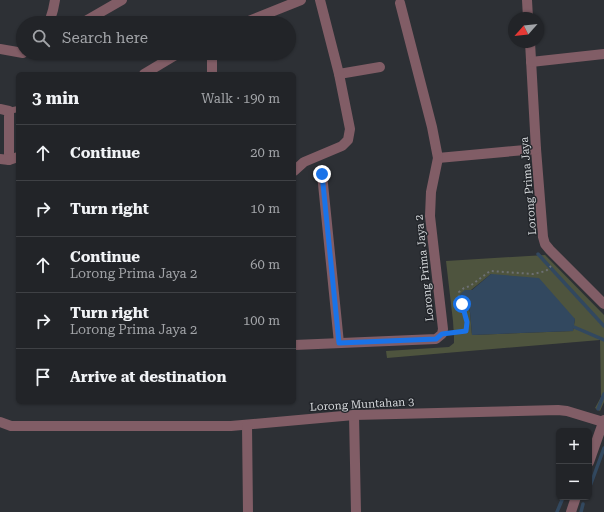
<!DOCTYPE html>
<html lang="en">
<head>
<meta charset="utf-8">
<style>
	:root { --surface:#222428; --page:#2a2c30; --text:#f1f3f6; --muted:#a2a4a8; --line:#3f4145 }
	body { margin:0; font-family:"Roboto Serif",serif; background:var(--page); color:var(--text) }
	.controls { position:absolute; right:12px; bottom:12px; display:grid; overflow:hidden; border-radius:6px; box-shadow:0 1px 3px #0004 }
	.controls button { width:36px; height:36px; display:grid; place-items:center; padding:0; border:0; border-bottom:1px solid var(--line); background:var(--surface); color:var(--text); font:20px sans-serif }
	.compass { position:absolute; left:508px; top:12px; width:36px; height:36px; border-radius:50%; background:var(--surface); box-shadow:0 1px 3px #0004; rotate:243deg }
	.stop { position:absolute; width:12px; height:12px; margin:-9px; border:3px solid #1a73e8; border-radius:50%; background:#fff }
	.stop.end { background:#1a73e8; border-color:#fff; box-shadow:0 1px 4px #0008 }
	.list { margin:0; padding:0; list-style:none }
	h2 { display:flex; justify-content:space-between; align-items:center; height:52px; margin:0; padding:0 16px; font-size:17px }
	h2 small { font-size:13px; font-weight:400; color:var(--muted) }
	.list li { display:grid; grid-template-columns:26px 1fr auto; gap:12px; align-items:center; box-sizing:border-box; height:56px; padding:0 16px; border-top:1px solid var(--line) }
	.list b { display:block; font-size:15px; white-space:nowrap }
	.list p { margin:0; font-size:13px; white-space:nowrap; color:var(--muted) }
	.list em { font-size:13px; font-style:normal; color:var(--muted) }
	.icon { flex:none; width:22px; height:22px; fill:none; stroke:currentColor; stroke-width:2; stroke-linecap:round; stroke-linejoin:round }
	.map { position:relative; flex:none; width:604px; height:512px; overflow:hidden }
	.search { position:absolute; background:var(--surface); box-shadow:0 1px 3px #0004; left:16px; top:16px; width:280px; height:44px; display:flex; align-items:center; gap:10px; box-sizing:border-box; padding:0 14px; border-radius:22px; color:var(--muted); font-size:15px }
	.panel { position:absolute; background:var(--surface); box-shadow:0 1px 3px #0004; left:16px; top:72px; width:280px; height:332px; border-radius:6px }
	.map>svg:first-child { display:block }
</style>
</head>
<body>
<div class="map">
<svg width="604" height="512" viewBox="0 0 604 512">
	<rect width="100%" height="100%" fill="#2d3035"/>
	<path fill="#4e543e" fill-rule="evenodd" d="M545,255L604,315V402L600,411L595,408L601,397L600,340L387,358L386,351L449,347L454,343V337L453,321L446,261ZM491,274L575,319L573,331L472,335L470,312L467,304L465,290H471Z"/>
	<path fill="#32485f" d="M491,274L539,278L575,319L573,331L472,335L470,312L467,304L460,298V294L465,290H472Z"/>
	<g fill="none" stroke-linecap="round" stroke-linejoin="round">
		<g stroke="#32485f" stroke-width="3.5">
			<path d="M538,254L604,326"/>
			<path d="M574,327L604,340"/>
			<path d="M598,409L604,394"/>
			<path d="M559,489V490"/>
			<path d="M589,489L604,448"/>
			<path d="M557,512L562,500L561,497"/>
			<path d="M581,512L583,504"/>
		</g>
		<path stroke="#6d7074" stroke-width="2" stroke-dasharray="2 3" stroke-linecap="butt" d="M451,333L466,331C467,322 466,313 463,305C460,299 458,299 459,292L464,288L470,286L490,271L533,274L546,271L551,266"/>
		<path stroke="#815d66" stroke-width="6" d="M9,111L18,109"/>
		<g stroke="#815d66" stroke-width="10">
			<path d="M527,0L528,18"/>
			<path d="M49,23L53,10L55,0"/>
			<path d="M82,23L122,0"/>
			<path d="M530,42L536,149L543,237L545,244L550,250L604,304"/>
			<path d="M0,49L23,53"/>
			<path d="M212,53V74"/>
			<path d="M531,62L604,54"/>
			<path d="M339,74L380,67"/>
			<path d="M0,109L9,111V160"/>
			<path d="M438,158L536,149"/>
			<path d="M294,171L304,162L342,146L348,140L350,129L339,74L320,0"/>
			<path d="M322,174L339,343"/>
			<path d="M294,345L436,339L442,334L443,329L430,216L431,192L438,158L432,127L400,3"/>
			<path d="M354,415L356,512"/>
			<path d="M0,422L11,426H231L354,415L558,410L567,411L603,422"/>
			<path d="M247,425L248,512"/>
			<path d="M589,462L604,420"/>
			<path d="M571,512L576,497"/>
		</g>
		<g stroke="#815d66" stroke-width="10">
			<path d="M244,23L301,0"/>
			<path d="M144,74L179,53"/>
			<path d="M0,159L9,160L18,157"/>
		</g>
	</g>
	<g fill="none" stroke-linecap="round" stroke-linejoin="round">
		<path stroke="#1a73e8" stroke-width="5" d="M322,174L339,343L436,339L442,334L466,331L467,322L462,304"/>
	</g>
	<g text-anchor="middle" stroke-width="3" stroke-linejoin="round" paint-order="stroke">
		<g font-size="11" fill="#d4d7da" stroke="#23262b">
			<text transform="translate(528 186) rotate(-95)" y="4">Lorong Prima Jaya</text>
			<text transform="translate(424 268) rotate(-96)" y="4">Lorong Prima Jaya 2</text>
			<text transform="translate(362 404) rotate(-3)" y="4">Lorong Muntahan 3</text>
		</g>
	</g>
</svg>
<div class="controls">
<button>+</button>
<button>−</button>
</div>
<svg class="compass" viewBox="-18 -18 36 36"><path d="M0-13l5 13h-10z" fill="#e53935"/><path d="M0 13l5-13h-10z" fill="#a2a4a8"/></svg>
<div class="stop" style="left:462px;top:304px"></div>
<div class="stop end" style="left:322px;top:174px"></div>
<div class="search"><svg class="icon" aria-label="search" viewBox="0 0 24 24"><circle cx="10" cy="10" r="6"/><path d="M15 15l6 6"/></svg>Search here</div>
<section class="panel">
<h2>3 min<small>Walk · 190 m</small></h2>
<ul class="list">
<li><svg class="icon" aria-label="ahead" viewBox="0 0 24 24"><path d="M12 20V5M6 11l6-6 6 6"/></svg><div><b>Continue</b></div><em>20 m</em></li>
<li><svg class="icon" aria-label="right" viewBox="0 0 24 24"><path d="M7 20v-9h11M14 6l5 5-5 5"/></svg><div><b>Turn right</b></div><em>10 m</em></li>
<li><svg class="icon" aria-label="ahead" viewBox="0 0 24 24"><path d="M12 20V5M6 11l6-6 6 6"/></svg><div><b>Continue</b><p>Lorong Prima Jaya 2</p></div><em>60 m</em></li>
<li><svg class="icon" aria-label="right" viewBox="0 0 24 24"><path d="M7 20v-9h11M14 6l5 5-5 5"/></svg><div><b>Turn right</b><p>Lorong Prima Jaya 2</p></div><em>100 m</em></li>
<li><svg class="icon" aria-label="arrive" viewBox="0 0 24 24"><path d="M6 21V4h12l-3 4 3 4H6"/></svg><div><b>Arrive at destination</b></div></li>
</ul>
</section>
</div>
</body>
</html>
